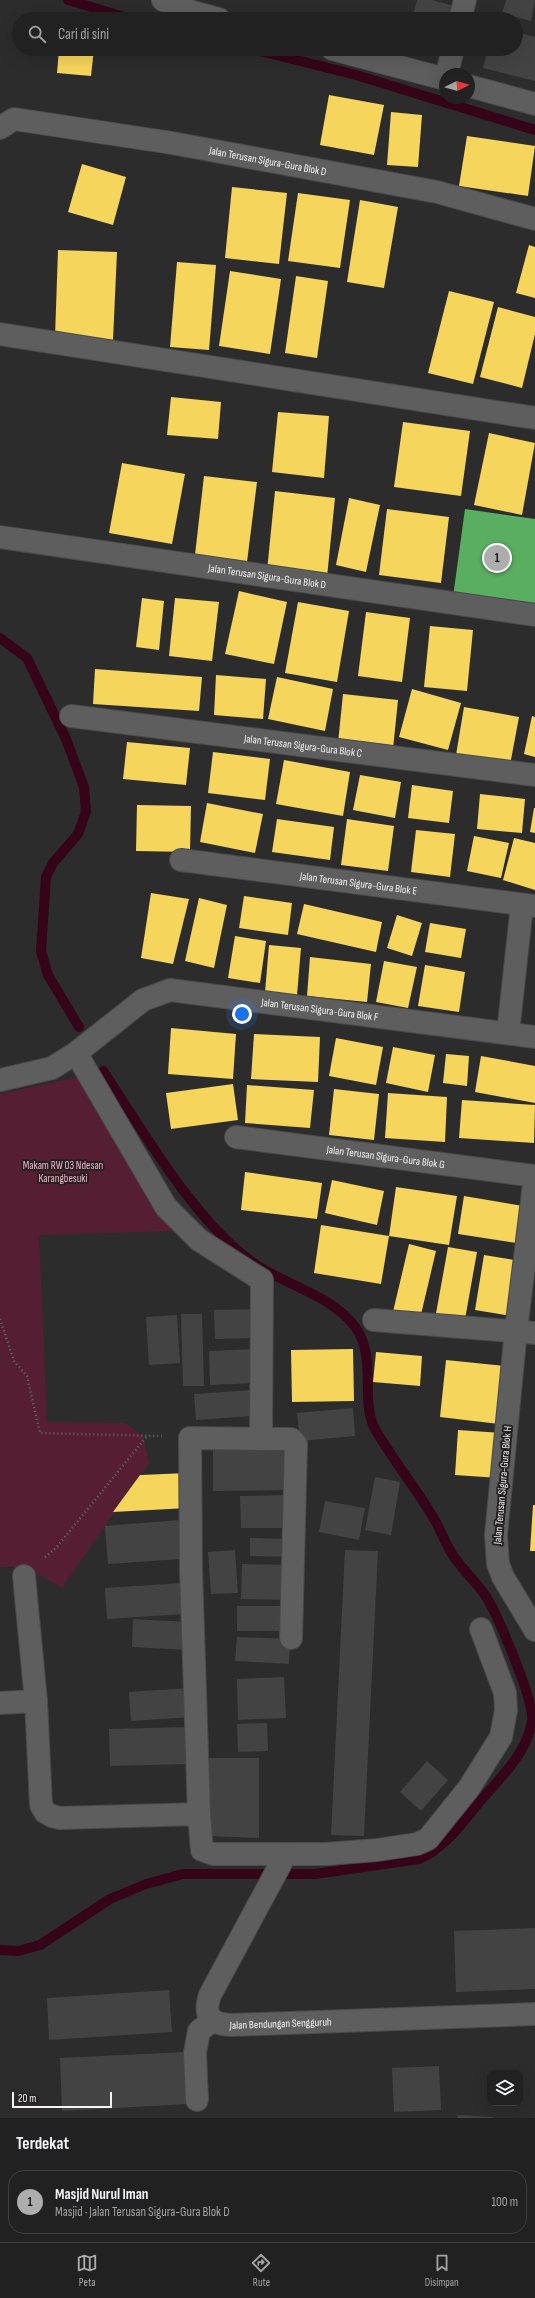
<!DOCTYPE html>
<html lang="id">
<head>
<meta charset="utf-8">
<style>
	:root { --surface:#222121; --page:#2a292a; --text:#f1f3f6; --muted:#a2a3a5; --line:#3f3e3f; --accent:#aeadad }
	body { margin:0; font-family:"Sofia Sans Condensed",sans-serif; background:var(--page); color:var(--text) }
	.controls { position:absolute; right:12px; bottom:12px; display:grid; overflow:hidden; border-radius:8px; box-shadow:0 4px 16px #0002 }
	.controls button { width:36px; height:36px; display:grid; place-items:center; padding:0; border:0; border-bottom:1px solid var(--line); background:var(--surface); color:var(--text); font:20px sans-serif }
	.compass { position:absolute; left:439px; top:68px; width:36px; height:36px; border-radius:50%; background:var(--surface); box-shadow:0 4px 16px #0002; rotate:85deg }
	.scale { position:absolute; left:12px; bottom:10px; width:100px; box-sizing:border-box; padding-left:4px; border:2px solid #f4f2f3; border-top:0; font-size:11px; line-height:14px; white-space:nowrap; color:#f4f2f3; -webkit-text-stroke:3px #242122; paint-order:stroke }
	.you { position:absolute; left:242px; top:1014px; width:14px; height:14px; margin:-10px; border:3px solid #fff; border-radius:50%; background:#1a73e8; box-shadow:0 0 0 6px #1a73e833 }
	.badge { display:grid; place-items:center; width:26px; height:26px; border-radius:50%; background:var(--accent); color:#111; font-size:13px; font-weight:700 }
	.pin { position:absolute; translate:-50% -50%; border:2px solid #fff; box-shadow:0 1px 4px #0006 }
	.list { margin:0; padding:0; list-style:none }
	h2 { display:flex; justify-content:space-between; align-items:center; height:52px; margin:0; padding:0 16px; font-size:17px }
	h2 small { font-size:13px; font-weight:400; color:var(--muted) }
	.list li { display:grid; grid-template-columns:26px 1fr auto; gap:12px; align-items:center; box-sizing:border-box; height:64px; margin:0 8px 8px; padding:0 8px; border:1px solid var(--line); border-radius:16px }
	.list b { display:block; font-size:15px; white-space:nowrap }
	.list p { margin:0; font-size:13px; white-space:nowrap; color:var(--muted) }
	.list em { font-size:13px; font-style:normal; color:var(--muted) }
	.icon { flex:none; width:22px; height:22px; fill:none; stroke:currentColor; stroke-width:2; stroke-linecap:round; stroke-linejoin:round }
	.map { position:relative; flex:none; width:535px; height:2118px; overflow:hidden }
	.search { position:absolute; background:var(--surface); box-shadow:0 4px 16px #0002; left:12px; right:12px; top:12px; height:44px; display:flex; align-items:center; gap:10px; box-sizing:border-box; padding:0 14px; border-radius:22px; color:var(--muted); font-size:15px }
	.sheet { height:124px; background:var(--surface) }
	nav { display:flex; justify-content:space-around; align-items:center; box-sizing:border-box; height:56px; border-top:1px solid var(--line); background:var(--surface); font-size:11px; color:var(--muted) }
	nav a { display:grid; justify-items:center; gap:2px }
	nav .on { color:var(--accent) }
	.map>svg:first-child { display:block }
</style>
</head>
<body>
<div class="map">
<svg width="535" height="2118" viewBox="0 0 535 2118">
	<rect width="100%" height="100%" fill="#2d2c2c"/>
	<path fill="#551e32" d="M78,1077L172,1231L39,1235L47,1422L125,1423L143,1436L149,1463L62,1588L25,1567H0V1094Z"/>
	<g fill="#f6d55c">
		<path d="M59,49H94L91,76L57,73Z"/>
		<path d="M329,95L384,105L374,155L320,145Z"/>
		<path d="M391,112L422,115L418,167L387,165Z"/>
		<path d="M467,136L535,146L528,196L459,186Z"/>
		<path d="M82,164L126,177L113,225L68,212Z"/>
		<path d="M232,187L287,193L279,264L225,258Z"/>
		<path d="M298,193L350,200L340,268L288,261Z"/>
		<path d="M360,200L398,207L384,288L347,282Z"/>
		<path d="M529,245L535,247V298L516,293Z"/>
		<path d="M58,250L117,252L113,340L55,337Z"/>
		<path d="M177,262L216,265L209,350L170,347Z"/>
		<path d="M230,271L281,279L270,354L219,346Z"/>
		<path d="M296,276L328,281L317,358L285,353Z"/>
		<path d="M449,291L494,302L473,384L428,373Z"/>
		<path d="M498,307L535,317V334L522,388L480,377Z"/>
		<path d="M171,397L221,402L218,439L167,435Z"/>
		<path d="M278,412L329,416L324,478L272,472Z"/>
		<path d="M403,422L470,431L461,496L394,487Z"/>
		<path d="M489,433L535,443L522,515L474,505Z"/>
		<path d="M122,463L185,474L172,544L109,533Z"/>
		<path d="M204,476L257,482L247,562L195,555Z"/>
		<path d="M275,491L335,498L327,577L267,571Z"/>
		<path d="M349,498L380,505L366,572L336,565Z"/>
		<path d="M387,509L449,517L441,583L379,575Z"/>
		<path d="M239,591L287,602L274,664L225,654Z"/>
		<path d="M142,598L164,601L159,650L136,647Z"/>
		<path d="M175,598L219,602L212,661L169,656Z"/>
		<path d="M298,602L349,611L337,682L285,673Z"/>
		<path d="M366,612L410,618L402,682L358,676Z"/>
		<path d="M430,626L473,630L467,691L424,687Z"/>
		<path d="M95,669L202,677L199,711L93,704Z"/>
		<path d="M216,675L266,679L263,719L214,715Z"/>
		<path d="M277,677L333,689L325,731L268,719Z"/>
		<path d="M412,689L461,703L448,750L399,737Z"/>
		<path d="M343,694L398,700L393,749L338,743Z"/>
		<path d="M464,707L519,717L510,765L456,755Z"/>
		<path d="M532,716L535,717V757L524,754Z"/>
		<path d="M127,742L190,748L186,785L123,779Z"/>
		<path d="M213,752L270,759L265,800L208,793Z"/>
		<path d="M284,760L350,772L343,816L276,804Z"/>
		<path d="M360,775L401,782L395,818L353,810Z"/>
		<path d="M412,785L453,791L449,823L408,818Z"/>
		<path d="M480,794L525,799L522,833L477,829Z"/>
		<path d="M207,803L263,814L255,853L200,842Z"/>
		<path d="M137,805L191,806L190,852L136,851Z"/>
		<path d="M534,808H535V833L530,832Z"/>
		<path d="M277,819L334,827L330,860L272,852Z"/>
		<path d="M347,819L394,826L388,871L341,865Z"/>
		<path d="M416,830L455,834L450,877L411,872Z"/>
		<path d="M474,836L509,843L501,878L467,871Z"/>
		<path d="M514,838L535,843V890L503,880Z"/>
		<path d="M151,893L189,899L173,964L141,958Z"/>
		<path d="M244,896L292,903L288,935L239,928Z"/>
		<path d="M199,898L227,905L214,968L185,961Z"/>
		<path d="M304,904L382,922L376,952L297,934Z"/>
		<path d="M397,915L422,923L412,956L387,948Z"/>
		<path d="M430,923L466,929L461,958L425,952Z"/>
		<path d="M235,936L266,941L260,983L228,978Z"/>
		<path d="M269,945L301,948L297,995L265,992Z"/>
		<path d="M310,957L371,964L367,1002L307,996Z"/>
		<path d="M384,961L417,967L408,1008L376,1002Z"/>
		<path d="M425,965L465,972L459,1012L418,1006Z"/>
		<path d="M171,1028L236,1034L233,1079L168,1074Z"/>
		<path d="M254,1034L320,1037L318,1082L251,1079Z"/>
		<path d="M336,1038L383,1047L376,1085L329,1076Z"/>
		<path d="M393,1047L435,1055L428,1092L386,1083Z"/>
		<path d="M446,1054L469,1056L467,1086L443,1083Z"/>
		<path d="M481,1056L535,1066V1103L475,1092Z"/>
		<path d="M233,1084L238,1120L171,1129L166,1093Z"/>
		<path d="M247,1085L314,1090L310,1128L245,1123Z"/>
		<path d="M334,1089L379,1094L374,1140L329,1135Z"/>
		<path d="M388,1093L447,1097L445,1142L385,1138Z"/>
		<path d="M462,1100L535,1105L534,1143L459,1138Z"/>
		<path d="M245,1172L322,1183L317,1219L241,1210Z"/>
		<path d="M332,1180L384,1191L377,1225L325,1213Z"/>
		<path d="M396,1187L457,1196L449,1245L389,1236Z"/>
		<path d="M464,1196L529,1207L523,1244L458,1234Z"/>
		<path d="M321,1225L389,1236L381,1284L314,1273Z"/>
		<path d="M409,1244L436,1251L419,1323L392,1316Z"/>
		<path d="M448,1247L477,1252L464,1325L435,1319Z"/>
		<path d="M484,1255L521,1261L511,1316L475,1310Z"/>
		<path d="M353,1349L354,1401L292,1402L291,1350Z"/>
		<path d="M376,1352L422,1356L420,1386L373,1382Z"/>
		<path d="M446,1360L505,1366L499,1424L440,1417Z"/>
		<path d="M458,1430L502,1433L499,1478L455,1475Z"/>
		<path d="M188,1473V1508L113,1512L140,1475Z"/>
		<path d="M533,1505H535V1551H530Z"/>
	</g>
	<path fill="#5aae61" d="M465,509L535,519V609L453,597Z"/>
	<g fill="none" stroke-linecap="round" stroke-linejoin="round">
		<g stroke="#360418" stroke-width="10">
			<path d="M68,0L131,19"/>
			<path d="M253,49L356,75L535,130"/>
			<path d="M0,638L27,658L66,739L84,787L86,812L78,834L53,863L46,877L41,951L48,975L79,1027"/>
			<path d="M0,1950L18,1951L40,1945L110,1899L146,1884L183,1874H315L419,1859C446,1848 464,1820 483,1798C503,1775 528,1751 532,1720C534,1700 497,1613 485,1595C475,1580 460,1568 451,1552C444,1541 440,1528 433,1517C415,1487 393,1460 375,1429C360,1402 377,1358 356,1328C331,1293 281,1285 248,1259C190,1214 144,1132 103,1071"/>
		</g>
	</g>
	<g fill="#424342">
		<path d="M417,0H432L454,6L451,19H412Z"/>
		<path d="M506,0H535L531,21L502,13Z"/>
		<path d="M516,32L535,37V81L483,68L488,49H516Z"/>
		<path d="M259,1309L260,1338L215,1339L214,1310Z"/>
		<path d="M181,1314H202L204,1386H183Z"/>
		<path d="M177,1315L180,1363L149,1365L146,1317Z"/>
		<path d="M257,1349L259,1383L210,1385L209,1351Z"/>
		<path d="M252,1390L253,1416L196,1420L194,1394Z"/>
		<path d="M353,1408L355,1436L300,1441L297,1413Z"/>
		<path d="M286,1448L287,1490L213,1491V1449Z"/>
		<path d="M375,1477L400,1482L391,1535L365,1530Z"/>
		<path d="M288,1495V1528H241L240,1496Z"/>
		<path d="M325,1501L365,1508L359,1540L319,1532Z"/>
		<path d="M180,1520L182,1559L108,1564L105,1526Z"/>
		<path d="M250,1538L291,1539L290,1557L250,1556Z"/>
		<path d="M235,1550L238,1593L211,1594L208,1552Z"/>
		<path d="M345,1550L378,1551L364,1836L331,1835Z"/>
		<path d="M242,1564L292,1565L290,1600L241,1599Z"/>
		<path d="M182,1583L184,1614L107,1619L105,1588Z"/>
		<rect x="237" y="1606" width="51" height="25"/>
		<path d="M133,1619L188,1622L187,1650L132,1647Z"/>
		<path d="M237,1637L290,1639L289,1664L235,1661Z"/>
		<path d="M284,1677L286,1718L238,1720L237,1679Z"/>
		<path d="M190,1688L192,1717L131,1721L129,1692Z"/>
		<path d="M267,1723L268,1751L238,1752L237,1724Z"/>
		<path d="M186,1727L187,1764L110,1766L109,1729Z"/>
		<path d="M208,1758H259V1838L209,1836Z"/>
		<path d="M427,1761L448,1780L421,1811L400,1792Z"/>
		<path d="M535,1928V1989L456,1992L454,1931Z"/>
		<path d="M169,1990L172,2032L49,2040L47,1998Z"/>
		<path d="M185,2052L188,2104L62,2111L60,2058Z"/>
		<path d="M439,2066L441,2110L394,2112L392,2068Z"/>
		<path d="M458,2115L493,2117V2118H457Z"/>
	</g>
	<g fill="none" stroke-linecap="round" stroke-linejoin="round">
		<g stroke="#4a4949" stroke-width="24">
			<g id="minor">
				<path d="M163,0L182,9L219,19"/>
				<path d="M460,19L465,0"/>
				<path d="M332,49L445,79"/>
				<path d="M447,74L453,49"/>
				<path d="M469,86L535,104"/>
				<path id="s1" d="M0,128L14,119L172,143L437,192L535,219"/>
				<path d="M0,334L535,418"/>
				<path id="s2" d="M0,537L535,615"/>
				<path id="s3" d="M71,716L535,775"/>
				<path id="s4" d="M181,860L535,906"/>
				<path d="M508,1033L522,905"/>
				<path d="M76,1053L166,1207L199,1240L262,1280L261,1439"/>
				<path id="s5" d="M0,1080L52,1068L76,1053L143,1000L170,990L535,1037"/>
				<path id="s6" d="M236,1137L535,1176"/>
				<path d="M535,1176L516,1330L496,1535L498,1564L503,1577L535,1630"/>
				<path d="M374,1320L535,1333"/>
				<path d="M24,1576L36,1701"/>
				<path d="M0,1703L36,1701L41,1805L45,1812L52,1816L60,1818L199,1814L202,1850L213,1854H326L377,1850L417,1844L428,1839L469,1788L501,1737L506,1710L505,1693L481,1629"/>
				<path d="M199,1814L191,1570L190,1438L291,1439L296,1444L291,1638"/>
				<path id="s7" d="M284,1855L280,1865L210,1995C203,2016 211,2024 231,2025L535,2014"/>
				<path d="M197,2100L195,2053L199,2031L212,2021"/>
			</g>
		</g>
		<g stroke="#6a6a6a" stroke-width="2.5" stroke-dasharray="1 3" stroke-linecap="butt">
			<path d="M0,1319L14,1361L27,1376L40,1433L162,1436"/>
			<path d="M45,1557L56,1548L147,1436"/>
		</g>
		<use href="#minor" stroke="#5f5e5e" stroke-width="22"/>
	</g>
	<g text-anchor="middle" stroke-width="4" stroke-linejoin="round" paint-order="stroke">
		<g font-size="11" fill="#f4f2f3" stroke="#242122">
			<text dy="4" stroke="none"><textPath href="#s1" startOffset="274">Jalan Terusan Sigura-Gura Blok D</textPath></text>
			<text dy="4" stroke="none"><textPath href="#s2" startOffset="270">Jalan Terusan Sigura-Gura Blok D</textPath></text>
			<text dy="4" stroke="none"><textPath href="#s3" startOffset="234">Jalan Terusan Sigura-Gura Blok C</textPath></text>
			<text dy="4" stroke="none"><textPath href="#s4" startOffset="179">Jalan Terusan Sigura-Gura Blok E</textPath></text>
			<text dy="4" stroke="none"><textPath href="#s5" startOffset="347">Jalan Terusan Sigura-Gura Blok F</textPath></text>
			<text dy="4" stroke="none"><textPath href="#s6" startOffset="151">Jalan Terusan Sigura-Gura Blok G</textPath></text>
			<text transform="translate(502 1485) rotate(-85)" y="4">Jalan Terusan Sigura-Gura Blok H</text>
			<text dy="4" stroke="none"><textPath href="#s7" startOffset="254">Jalan Bendungan Sengguruh</textPath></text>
		</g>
		<g font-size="11" fill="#f7afc3" stroke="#242122">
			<text x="63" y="1169">Makam RW 03 Ndesan<tspan x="63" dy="13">Karangbesuki</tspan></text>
		</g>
	</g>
</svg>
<div class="controls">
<button><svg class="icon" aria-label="layers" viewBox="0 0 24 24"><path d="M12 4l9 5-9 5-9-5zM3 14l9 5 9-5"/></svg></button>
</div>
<svg class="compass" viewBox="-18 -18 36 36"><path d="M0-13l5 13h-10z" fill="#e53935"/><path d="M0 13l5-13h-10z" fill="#a2a3a5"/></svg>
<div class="scale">20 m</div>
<div class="you"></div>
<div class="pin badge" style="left:497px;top:558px">1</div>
<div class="search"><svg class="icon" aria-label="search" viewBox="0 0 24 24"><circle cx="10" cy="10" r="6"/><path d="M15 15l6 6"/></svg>Cari di sini</div>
</div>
<section class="sheet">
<h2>Terdekat<small></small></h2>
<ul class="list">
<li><span class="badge">1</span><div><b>Masjid Nurul Iman</b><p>Masjid · Jalan Terusan Sigura-Gura Blok D</p></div><em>100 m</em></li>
</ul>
</section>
<nav>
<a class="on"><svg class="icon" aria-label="map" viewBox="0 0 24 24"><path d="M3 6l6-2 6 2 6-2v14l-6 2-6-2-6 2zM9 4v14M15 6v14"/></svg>Peta</a>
<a><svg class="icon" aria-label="directions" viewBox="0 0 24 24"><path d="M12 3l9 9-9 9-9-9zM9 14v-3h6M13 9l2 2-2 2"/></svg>Rute</a>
<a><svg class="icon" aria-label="saved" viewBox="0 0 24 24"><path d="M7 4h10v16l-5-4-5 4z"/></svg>Disimpan</a>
</nav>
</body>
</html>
